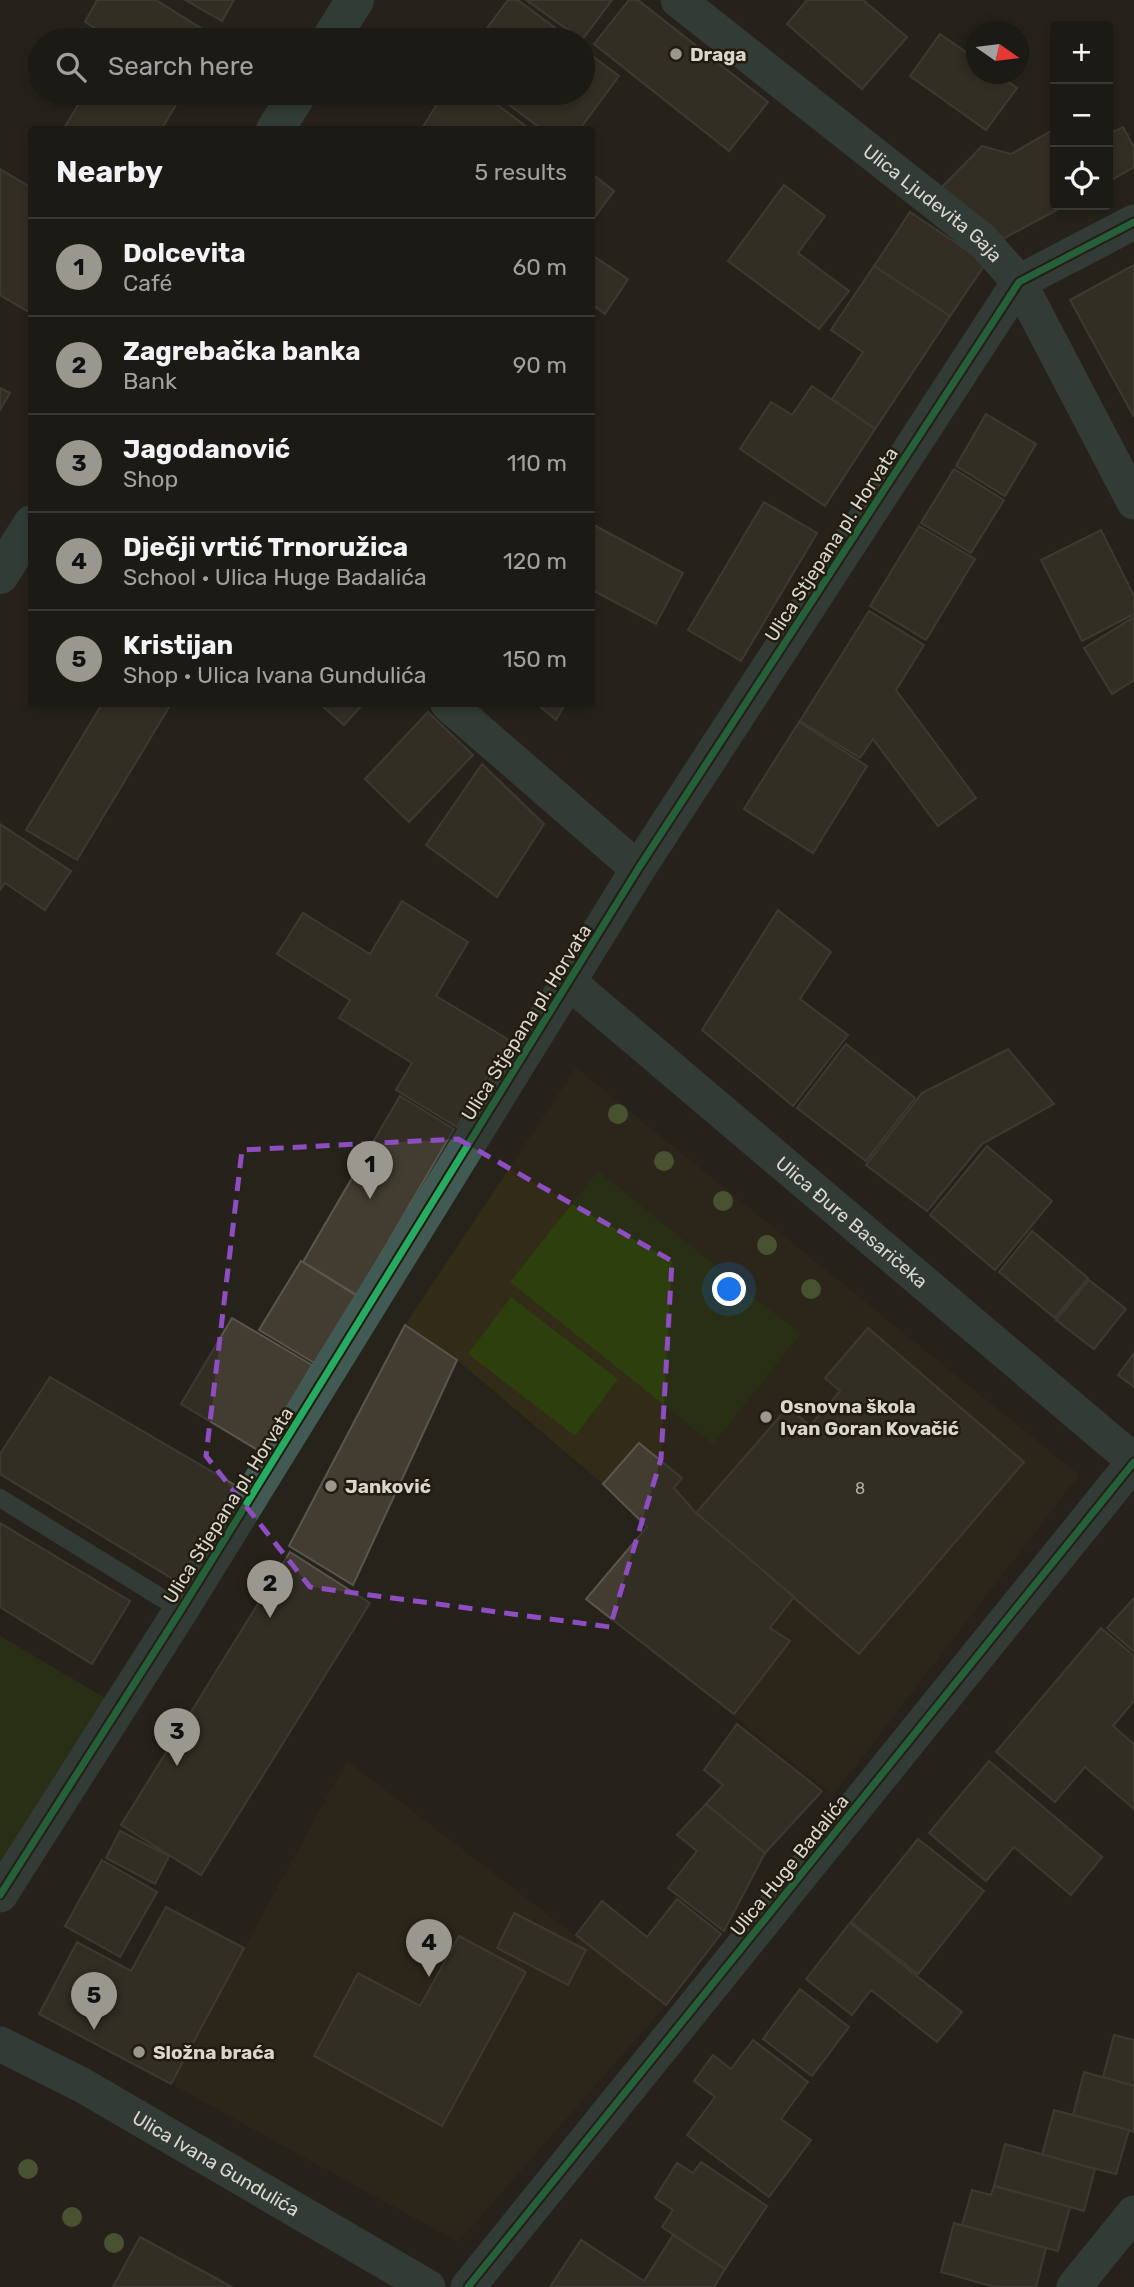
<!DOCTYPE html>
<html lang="en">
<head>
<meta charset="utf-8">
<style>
	:root { --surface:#1c1a14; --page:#292722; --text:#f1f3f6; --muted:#a0a1a0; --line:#3a3834; --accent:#9a978f }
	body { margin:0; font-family:Rubik,sans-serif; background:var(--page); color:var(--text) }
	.controls { position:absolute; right:21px; top:21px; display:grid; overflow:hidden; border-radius:7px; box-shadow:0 4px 10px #0003 }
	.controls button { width:63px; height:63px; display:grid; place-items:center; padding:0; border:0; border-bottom:2px solid var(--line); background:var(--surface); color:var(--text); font:35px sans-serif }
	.compass { position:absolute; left:966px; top:21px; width:63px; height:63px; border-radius:50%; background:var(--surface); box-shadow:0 4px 10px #0003; rotate:104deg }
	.you { position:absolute; left:730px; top:1290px; width:24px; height:24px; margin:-18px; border:5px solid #fff; border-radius:50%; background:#1a73e8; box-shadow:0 0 0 10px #1a73e833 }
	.badge { display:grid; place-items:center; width:46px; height:46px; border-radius:50%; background:var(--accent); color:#111; font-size:23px; font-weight:700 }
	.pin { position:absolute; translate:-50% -58px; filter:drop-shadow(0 2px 4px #0008) }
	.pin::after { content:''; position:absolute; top:37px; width:24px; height:21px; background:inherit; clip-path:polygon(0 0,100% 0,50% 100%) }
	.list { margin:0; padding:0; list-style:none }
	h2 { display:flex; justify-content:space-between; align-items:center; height:91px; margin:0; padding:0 28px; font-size:30px }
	h2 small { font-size:23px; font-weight:400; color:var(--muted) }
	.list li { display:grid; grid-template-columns:46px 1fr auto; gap:21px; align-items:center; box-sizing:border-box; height:98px; padding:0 28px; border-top:2px solid var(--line) }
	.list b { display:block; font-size:26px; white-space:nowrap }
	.list p { margin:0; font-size:23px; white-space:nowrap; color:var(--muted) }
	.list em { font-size:23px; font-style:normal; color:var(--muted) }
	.icon { flex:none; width:38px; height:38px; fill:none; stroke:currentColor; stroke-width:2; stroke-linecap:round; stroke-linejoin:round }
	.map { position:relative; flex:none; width:1134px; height:2287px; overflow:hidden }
	.search { position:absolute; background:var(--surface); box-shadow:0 4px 10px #0003; left:28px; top:28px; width:567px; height:77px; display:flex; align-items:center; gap:18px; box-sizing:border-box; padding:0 24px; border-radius:38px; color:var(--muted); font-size:26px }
	.panel { position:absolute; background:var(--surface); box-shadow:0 4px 10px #0003; left:28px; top:126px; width:567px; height:581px; border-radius:7px }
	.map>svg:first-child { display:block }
</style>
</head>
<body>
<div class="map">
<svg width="1134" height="2287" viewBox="0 0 1134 2287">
	<rect width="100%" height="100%" fill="#26231b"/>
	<g fill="#312b17">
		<path d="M576,1068L1079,1475L833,1795L586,1599L647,1527L603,1484L457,1360L405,1325Z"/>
		<path d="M347,1761L666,2005L458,2242L170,2083Z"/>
	</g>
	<g fill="#2c3f0d">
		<path d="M598,1171L800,1334L713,1444L510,1282Z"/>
		<path d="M511,1297L618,1379L575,1436L468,1354Z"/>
		<path d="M0,1636L105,1698L0,1866Z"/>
	</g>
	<g fill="#423d30" stroke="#59564f" stroke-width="2">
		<path d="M97,0H156L218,39L114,40L85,22Z"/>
		<path d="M185,0H234L222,21Z"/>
		<path d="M508,0H518L571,40H478Z"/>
		<path d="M526,0H612L582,40Z"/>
		<path d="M629,0H638L768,102L729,151L594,44Z"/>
		<path d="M807,0H863L907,37L862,89L787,24Z"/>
		<path d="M940,34L976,59V74H997L1017,88L986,130L910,76Z"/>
		<path d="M583,49L619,76L579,130H543L493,93H583Z"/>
		<path d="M85,93H183L161,130H63Z"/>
		<path d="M444,93H482L531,130H421Z"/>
		<path d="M1108,122L1113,132L1123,127L1134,147V167L1108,182Z"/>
		<path d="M1053,130L1055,134V205H1066L997,242L939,190L982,146L1011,154Z"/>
		<path d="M0,169L32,188V314L0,295Z"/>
		<path d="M592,174L614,191L592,221Z"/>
		<path d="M784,185L825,216L798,253L849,291L819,329L728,261Z"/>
		<path d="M910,212L986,263L950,316L874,266Z"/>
		<path d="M592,255L628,279L605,314L592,304Z"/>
		<path d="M1134,265V417L1070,300Z"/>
		<path d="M874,266L950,316L875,429L832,399L863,352L831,330Z"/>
		<path d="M812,386L875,429L825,506L740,449L771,402L792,415Z"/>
		<path d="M0,388L10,393L0,410Z"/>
		<path d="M986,414L1036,444L1005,496L956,466Z"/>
		<path d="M954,469L1004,500L971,553L921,523Z"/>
		<path d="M764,502L817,533L741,661L688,630Z"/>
		<path d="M592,524L683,573L656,624L592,590Z"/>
		<path d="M919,526L975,559L926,640L870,606Z"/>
		<path d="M1101,530L1134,596V614L1082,641L1041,560Z"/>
		<path d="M869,611L924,645L896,690L976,798L938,826L873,739L860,758L800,721Z"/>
		<path d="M1134,617V680L1112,694L1084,648Z"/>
		<path d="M102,704H171L77,860L26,830Z"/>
		<path d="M320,704H363L344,725Z"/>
		<path d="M537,704H565L556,720Z"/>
		<path d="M428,712L473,755L409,822L365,779Z"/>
		<path d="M799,722L867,766L813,853L744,809Z"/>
		<path d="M482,764L544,824L497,897L426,845Z"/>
		<path d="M0,824L71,871L45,910L5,883L0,890Z"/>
		<path d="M402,901L468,942L436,996L509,1040L457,1127L396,1090L412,1063L339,1018L350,1000L277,954L303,913L370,954Z"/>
		<path d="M778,910L831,952L800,999L848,1035L793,1106L702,1030Z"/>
		<path d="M846,1044L915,1098L866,1161L797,1108Z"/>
		<path d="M1008,1049L1054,1104L982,1144L927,1211L866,1165L922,1093Z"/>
		<path d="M400,1096L454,1129L357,1295L303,1262Z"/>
		<path d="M987,1146L1052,1201L995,1270L930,1215Z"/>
		<path d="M1032,1231L1088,1278L1055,1318L999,1272Z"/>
		<path d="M301,1261L357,1296L316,1364L259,1330Z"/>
		<path d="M1089,1280L1126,1309L1094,1349L1056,1320Z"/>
		<path d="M232,1318L312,1365L261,1452L181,1404Z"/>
		<path d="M405,1325L457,1360L353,1585L289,1546Z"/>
		<path d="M868,1328L1024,1462L859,1654L696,1513L788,1407L810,1426L840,1391L825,1378Z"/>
		<path d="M1134,1353V1387L1118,1375Z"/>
		<path d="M50,1377L235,1485L178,1582L0,1474V1454Z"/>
		<path d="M639,1443L682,1478L674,1488L696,1513L794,1597L770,1628L790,1641L734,1714L586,1599L647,1527L603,1484Z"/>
		<path d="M0,1523L130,1601L92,1664L0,1607Z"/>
		<path d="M290,1552L370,1603L201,1875L121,1825Z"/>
		<path d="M1134,1598V1652L1107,1628Z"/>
		<path d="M1101,1628L1134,1656V1701L1113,1726L1134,1744V1809L1085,1767L1055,1802L996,1752Z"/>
		<path d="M737,1724L822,1791L765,1853L706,1804L723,1785L704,1770Z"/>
		<path d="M989,1761L1102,1857L1071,1895L1014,1847L986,1881L929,1833Z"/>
		<path d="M706,1804L765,1853L724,1931L668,1888L697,1851L677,1835Z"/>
		<path d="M120,1831L169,1856L155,1884L106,1858Z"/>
		<path d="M918,1839L984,1891L918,1974L851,1922Z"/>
		<path d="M102,1860L157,1892L120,1957L65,1926Z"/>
		<path d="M677,1899L721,1934L666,2005L576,1935L602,1901L647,1937Z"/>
		<path d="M166,1907L244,1948L171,2084L39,2014L77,1942L131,1971Z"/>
		<path d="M514,1913L586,1950L568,1985L497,1948Z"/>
		<path d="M850,1923L962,2012L937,2042L871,1990L852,2015L806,1979Z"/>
		<path d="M459,1936L526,1972L442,2126L314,2056L358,1973L420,2006Z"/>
		<path d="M800,1989L849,2027L812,2076L763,2039Z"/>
		<path d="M1114,2035L1134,2040V2086L1103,2077Z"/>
		<path d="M753,2040L808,2082L781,2119L811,2140L769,2197L687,2135L715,2097L694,2081L713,2055L731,2069Z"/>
		<path d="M1084,2072L1134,2086V2132L1073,2115Z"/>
		<path d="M1054,2110L1129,2130L1116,2174L1042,2155Z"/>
		<path d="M1005,2144L1095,2169L1084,2211L994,2186Z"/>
		<path d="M701,2162L767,2206L725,2269L662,2227L673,2210L655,2198L677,2163L693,2173Z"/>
		<path d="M994,2186L1070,2207L1058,2251L962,2225L972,2190L991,2195Z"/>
		<path d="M954,2223L1046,2248L1036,2287H995L941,2272Z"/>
		<path d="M673,2235L725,2269L714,2287H550L581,2240L644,2281Z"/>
		<path d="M140,2237L232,2287H113Z"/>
	</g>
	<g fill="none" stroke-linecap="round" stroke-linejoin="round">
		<path stroke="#425a54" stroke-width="18" d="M0,1498L181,1610"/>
		<g stroke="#425a54" stroke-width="35">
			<path id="s1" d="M678,0L981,239L1019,282L1134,502"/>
			<path d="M448,704L638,869"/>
			<path id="s2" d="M569,982L1134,1461"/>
			<path d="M0,1895L181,1610L638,869L1019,282L1134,222"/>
			<path id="s3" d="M0,2044L82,2085L428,2287"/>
			<path d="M468,2287L1134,1462"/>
			<path d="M1074,2287L1134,2213"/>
		</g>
		<g stroke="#415c57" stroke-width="38">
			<path d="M330,40L355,0"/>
			<path d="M275,130L298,93"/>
			<path d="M0,575L32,524"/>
		</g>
		<g stroke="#211c0e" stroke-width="11">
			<g id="cycleway">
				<path d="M0,1895L181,1610L638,869L1019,282L1134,222"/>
				<path d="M468,2287L1134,1462"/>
			</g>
		</g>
		<use href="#cycleway" stroke="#26ab63" stroke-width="7"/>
	</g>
	<g fill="#718b4b">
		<circle cx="618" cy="1114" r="10"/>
		<circle cx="664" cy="1161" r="10"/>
		<circle cx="723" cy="1201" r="10"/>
		<circle cx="767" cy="1245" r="10"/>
		<circle cx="811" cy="1289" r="10"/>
		<circle cx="28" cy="2169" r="10"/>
		<circle cx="72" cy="2217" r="10"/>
		<circle cx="114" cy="2243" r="10"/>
	</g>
	<path d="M0 0H1134V2287H0ZM458,1139L672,1261L661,1459L610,1627L310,1587L206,1456L242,1150Z" fill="#26231b" fill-opacity=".55" fill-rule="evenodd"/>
	<path fill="none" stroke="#8e4ec2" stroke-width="5" stroke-dasharray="14 9" stroke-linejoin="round" d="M458,1139L672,1261L661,1459L610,1627L310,1587L206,1456L242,1150Z"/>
	<g fill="#9a978f" stroke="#211c0e" stroke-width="2.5">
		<circle cx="676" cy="54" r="7"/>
		<circle cx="766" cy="1417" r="7"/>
		<circle cx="331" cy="1486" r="7"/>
		<circle cx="139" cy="2052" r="7"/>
	</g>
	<g text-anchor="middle" stroke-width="5" stroke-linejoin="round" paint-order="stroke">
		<g font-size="16" fill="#b3b0a6">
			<text x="860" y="1494">8</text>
		</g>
		<g font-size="19" font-weight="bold" fill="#d9d6cd" stroke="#211c0e" text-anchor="start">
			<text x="690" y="61">Draga</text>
			<text x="780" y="1413">Osnovna škola<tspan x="780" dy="22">Ivan Goran Kovačić</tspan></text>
			<text x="345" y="1493">Janković</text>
			<text x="153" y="2059">Složna braća</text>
		</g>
		<g font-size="19" fill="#d9d6cd" stroke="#211c0e">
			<text dy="7" stroke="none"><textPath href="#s1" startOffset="326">Ulica Ljudevita Gaja</textPath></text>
			<text transform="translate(831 544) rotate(-57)" y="7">Ulica Stjepana pl. Horvata</text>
			<text transform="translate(526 1022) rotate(-58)" y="7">Ulica Stjepana pl. Horvata</text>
			<text dy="7" stroke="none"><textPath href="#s2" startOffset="371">Ulica Đure Basaričeka</textPath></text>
			<text transform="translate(228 1505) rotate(-58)" y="7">Ulica Stjepana pl. Horvata</text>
			<text transform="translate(789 1865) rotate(-51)" y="7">Ulica Huge Badalića</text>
			<text dy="7" stroke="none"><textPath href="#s3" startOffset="247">Ulica Ivana Gundulića</textPath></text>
		</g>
	</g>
</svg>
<div class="controls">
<button>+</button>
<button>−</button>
<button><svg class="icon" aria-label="locate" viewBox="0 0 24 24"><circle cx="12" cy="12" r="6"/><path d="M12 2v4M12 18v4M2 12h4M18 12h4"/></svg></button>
</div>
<svg class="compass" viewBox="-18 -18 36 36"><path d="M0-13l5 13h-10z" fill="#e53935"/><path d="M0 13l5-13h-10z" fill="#a0a1a0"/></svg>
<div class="you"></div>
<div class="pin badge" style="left:370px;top:1199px">1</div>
<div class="pin badge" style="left:270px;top:1618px">2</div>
<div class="pin badge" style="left:177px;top:1766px">3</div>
<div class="pin badge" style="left:429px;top:1977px">4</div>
<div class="pin badge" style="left:94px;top:2030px">5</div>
<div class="search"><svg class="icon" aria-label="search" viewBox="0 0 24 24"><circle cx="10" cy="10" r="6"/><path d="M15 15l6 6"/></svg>Search here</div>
<section class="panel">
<h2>Nearby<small>5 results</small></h2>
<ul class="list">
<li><span class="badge">1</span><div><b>Dolcevita</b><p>Café</p></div><em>60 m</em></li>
<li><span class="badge">2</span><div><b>Zagrebačka banka</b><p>Bank</p></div><em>90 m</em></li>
<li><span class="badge">3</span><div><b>Jagodanović</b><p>Shop</p></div><em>110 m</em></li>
<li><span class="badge">4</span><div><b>Dječji vrtić Trnoružica</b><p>School · Ulica Huge Badalića</p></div><em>120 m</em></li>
<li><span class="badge">5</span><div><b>Kristijan</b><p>Shop · Ulica Ivana Gundulića</p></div><em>150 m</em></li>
</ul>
</section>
</div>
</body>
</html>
